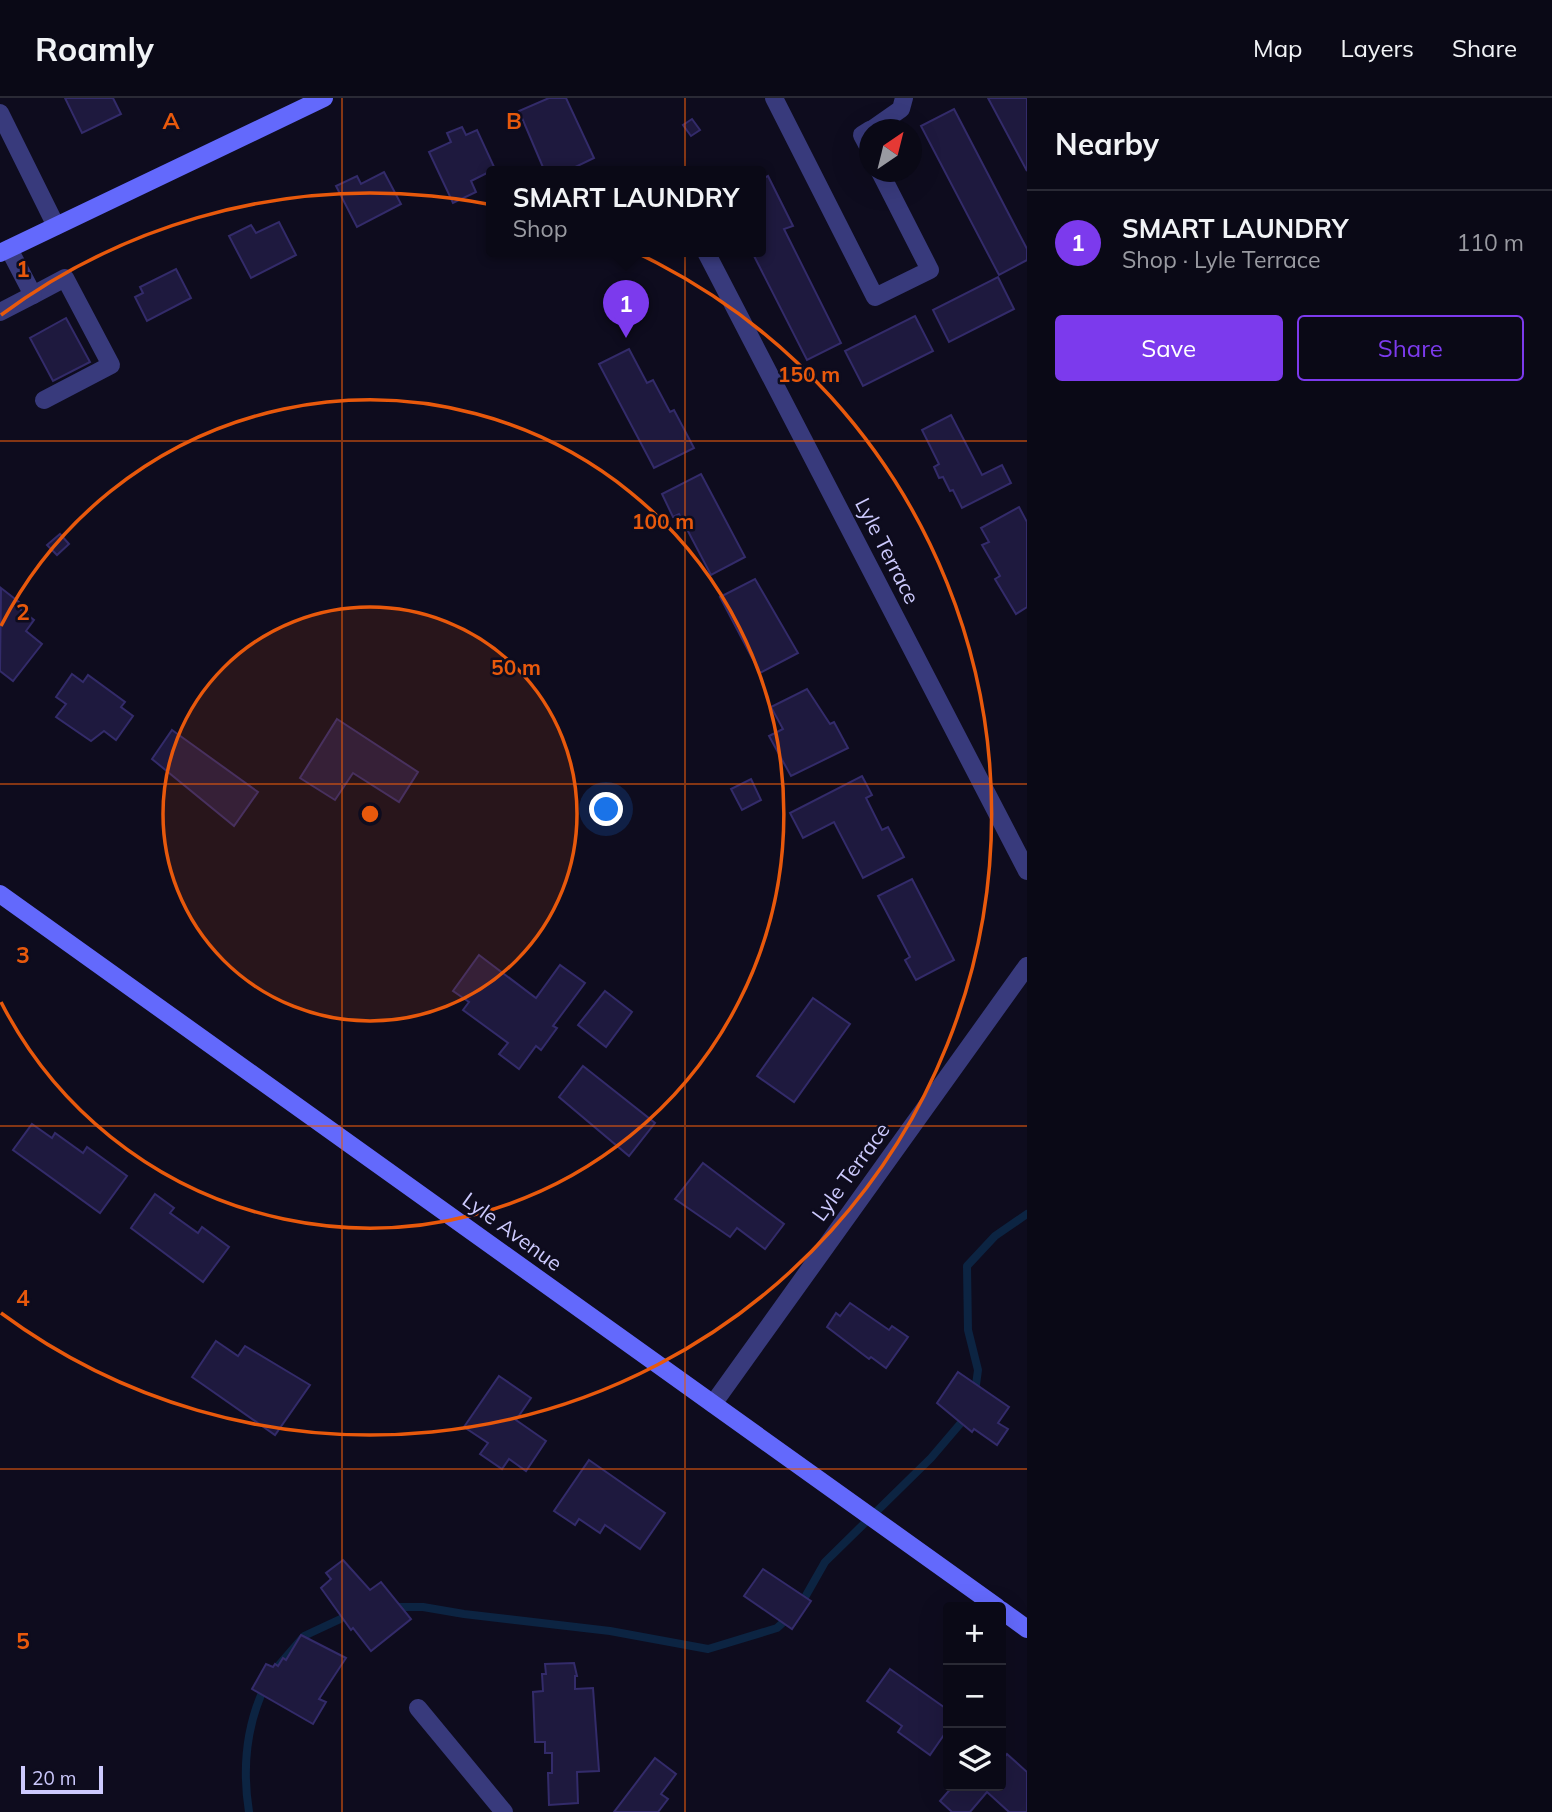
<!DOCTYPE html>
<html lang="en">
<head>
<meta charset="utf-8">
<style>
	:root { --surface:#0a0916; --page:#181723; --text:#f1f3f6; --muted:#999aa1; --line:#2a2a35; --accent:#7c3aed }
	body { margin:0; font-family:Mulish,sans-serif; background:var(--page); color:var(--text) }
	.controls { position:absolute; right:21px; bottom:21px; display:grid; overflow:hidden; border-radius:7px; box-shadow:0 7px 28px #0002 }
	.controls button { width:63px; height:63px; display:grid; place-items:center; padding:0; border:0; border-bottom:2px solid var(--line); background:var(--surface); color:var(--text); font:35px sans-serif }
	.compass { position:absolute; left:859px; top:21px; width:63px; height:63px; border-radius:50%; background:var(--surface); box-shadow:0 7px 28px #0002; rotate:35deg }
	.scale { position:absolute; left:21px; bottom:18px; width:82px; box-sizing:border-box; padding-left:7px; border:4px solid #cdcafe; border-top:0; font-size:19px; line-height:24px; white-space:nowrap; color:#cdcafe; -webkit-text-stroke:5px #0e0c1e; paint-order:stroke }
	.you { position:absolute; left:607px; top:712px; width:24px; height:24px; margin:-18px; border:5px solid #fff; border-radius:50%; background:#1a73e8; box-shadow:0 0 0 10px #1a73e833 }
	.badge { display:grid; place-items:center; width:46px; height:46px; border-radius:50%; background:var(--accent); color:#fff; font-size:23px; font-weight:700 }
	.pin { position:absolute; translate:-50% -58px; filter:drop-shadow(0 2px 4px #0008) }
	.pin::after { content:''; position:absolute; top:37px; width:24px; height:21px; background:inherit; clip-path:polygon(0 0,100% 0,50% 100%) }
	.popup { position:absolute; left:486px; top:68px; width:280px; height:91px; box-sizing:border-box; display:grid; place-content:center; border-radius:7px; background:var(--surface); filter:drop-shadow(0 2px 5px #0005); font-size:23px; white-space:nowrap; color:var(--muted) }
	.popup b { font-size:26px; color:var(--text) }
	.popup::after { content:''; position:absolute; left:50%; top:100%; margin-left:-14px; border:14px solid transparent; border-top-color:var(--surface) }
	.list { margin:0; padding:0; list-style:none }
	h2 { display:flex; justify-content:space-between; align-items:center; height:91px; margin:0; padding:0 28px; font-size:30px }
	h2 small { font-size:23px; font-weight:400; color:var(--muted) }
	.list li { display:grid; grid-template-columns:46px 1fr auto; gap:21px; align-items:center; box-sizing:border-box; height:105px; padding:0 28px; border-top:2px solid var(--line) }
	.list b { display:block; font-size:26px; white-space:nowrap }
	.list p { margin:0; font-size:23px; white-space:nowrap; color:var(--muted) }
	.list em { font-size:23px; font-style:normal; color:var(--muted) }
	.actions { display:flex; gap:14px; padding:21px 28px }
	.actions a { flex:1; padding:16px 0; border:2px solid var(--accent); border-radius:7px; text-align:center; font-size:24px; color:var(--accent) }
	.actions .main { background:var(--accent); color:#fff }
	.icon { flex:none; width:38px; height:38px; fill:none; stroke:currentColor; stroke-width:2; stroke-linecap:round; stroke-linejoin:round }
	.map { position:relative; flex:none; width:1027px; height:1714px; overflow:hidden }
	header { display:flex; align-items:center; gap:42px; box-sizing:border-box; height:98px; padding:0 35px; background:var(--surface); border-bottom:2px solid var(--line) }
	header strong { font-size:33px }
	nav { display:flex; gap:38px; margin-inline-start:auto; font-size:24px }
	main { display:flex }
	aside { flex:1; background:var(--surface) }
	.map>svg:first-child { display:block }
</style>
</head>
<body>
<header>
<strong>Roamly</strong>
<nav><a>Map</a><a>Layers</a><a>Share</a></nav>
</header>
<main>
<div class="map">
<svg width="1027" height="1714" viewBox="0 0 1027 1714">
	<rect width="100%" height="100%" fill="#0e0c1e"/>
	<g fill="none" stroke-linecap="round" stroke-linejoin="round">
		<g stroke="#0c2442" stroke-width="8">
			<path d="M975,1294L978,1272L968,1232L967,1168L995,1138L1027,1116"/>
			<path d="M800,1508L825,1464L931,1360L966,1319"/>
			<path d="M393,1509H423L464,1516L610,1533L708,1551L777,1530L789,1519"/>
			<path d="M272,1575L304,1538L349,1517"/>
			<path d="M249,1714C242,1670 246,1627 266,1586"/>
		</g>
	</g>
	<g fill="#1e193e" stroke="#332b6a" stroke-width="2">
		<path d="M65,0H113L121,16L82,35Z"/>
		<path d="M549,0H566L594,60L565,74H545L519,13Z"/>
		<path d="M988,0H1027V73Z"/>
		<path d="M954,11L1027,151V162L999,177L921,28Z"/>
		<path d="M692,21L700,32L691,38L683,27Z"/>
		<path d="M462,29L466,37L477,32L495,71L471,83L476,94L453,105L429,54L451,44L447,35Z"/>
		<path d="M384,74L401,106L357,129L336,88L357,78L361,86Z"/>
		<path d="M768,78L793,128L784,131L841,245L807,262L752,154H761V82Z"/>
		<path d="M279,124L296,157L251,180L229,138L251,127L256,135Z"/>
		<path d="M176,171L191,200L147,223L135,199L143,195L140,189Z"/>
		<path d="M998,179L1014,211L949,244L933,212Z"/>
		<path d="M915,218L933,253L863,288L845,253Z"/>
		<path d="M66,220L90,264L53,283L30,240Z"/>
		<path d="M629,251L647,285L653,282L670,314L674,312L694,350L654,370L599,266Z"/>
		<path d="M951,317L982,377L1002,367L1011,385L962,410L953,392L950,393L943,379L939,380L934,369L939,366L922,332Z"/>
		<path d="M701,376L745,459L711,477L679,416L673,419L662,396Z"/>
		<path d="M1019,409L1027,424V509L1016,516L995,481L1000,478L982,447L989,444L981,430Z"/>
		<path d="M60,436L69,446L57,457L47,447Z"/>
		<path d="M755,481L798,555L760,575L720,499Z"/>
		<path d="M1,490L24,508L21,512L34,522L26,533L42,546L13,583L0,573Z"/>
		<path d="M72,576L83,584L88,577L125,604L121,609L133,618L116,642L104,633L91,643L56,619L66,606L56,599Z"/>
		<path d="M807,591L830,626L834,624L848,650L791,678L769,638L783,631L771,609Z"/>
		<path d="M337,621L418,674L399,704L353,675L335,702L300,680Z"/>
		<path d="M172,632L258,694L234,728L152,661Z"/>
		<path d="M862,678L872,697L866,700L882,732L888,729L904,759L863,780L834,724L803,740L790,715Z"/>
		<path d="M751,681L761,702L742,712L731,691Z"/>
		<path d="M912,781L954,862L916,882L905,862L910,859L878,798Z"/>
		<path d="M479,857L536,900L560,867L585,885L553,928L557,930L541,952L536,948L519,971L499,956L508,945L463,912L469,904L453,893Z"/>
		<path d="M605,893L632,914L606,949L578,927Z"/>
		<path d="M813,900L850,926L794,1004L757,978Z"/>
		<path d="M583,968L655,1025L629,1058L559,999Z"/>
		<path d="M32,1026L52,1040L55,1035L83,1055L87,1049L127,1078L100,1115L13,1052Z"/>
		<path d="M703,1065L784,1126L765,1151L737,1130L730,1139L675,1101Z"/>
		<path d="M155,1096L174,1110L170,1115L198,1135L202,1129L229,1149L203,1184L131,1130Z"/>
		<path d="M850,1205L889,1232L892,1228L908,1239L886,1270L871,1259L869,1261L827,1229L836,1215L840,1218Z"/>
		<path d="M216,1243L238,1258L245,1248L310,1287L275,1337L192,1279Z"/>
		<path d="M958,1274L1009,1309L998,1325L1008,1331L997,1347L974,1331L972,1334L937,1305Z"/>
		<path d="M499,1278L531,1300L516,1322L546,1343L526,1373L509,1361L502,1371L480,1356L488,1345L464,1329Z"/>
		<path d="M589,1362L665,1415L640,1451L605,1427L600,1435L579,1421L575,1427L554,1413Z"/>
		<path d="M343,1462L370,1492L381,1484L411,1521L371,1553L353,1530L351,1532L321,1490L331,1481L326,1475Z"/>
		<path d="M763,1471L811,1503L792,1531L744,1498Z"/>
		<path d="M301,1537L346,1560L319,1601L326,1604L313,1626L252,1591L266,1566L273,1569L275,1566L278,1568L283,1560L286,1562Z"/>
		<path d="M574,1565L577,1578H575V1591L593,1590L599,1673L577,1674L578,1705L549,1707L548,1675H552V1655H545V1644H535L533,1594L543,1593L542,1576H546L545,1566Z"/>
		<path d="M890,1571L948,1612V1631L930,1657L898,1634L902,1628L867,1603Z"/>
		<path d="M1007,1656L1027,1674V1714H1009L987,1694L970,1714H952L940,1703L953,1688H1001V1663Z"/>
		<path d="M655,1660L676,1676L661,1696L668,1701L658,1714H614Z"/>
	</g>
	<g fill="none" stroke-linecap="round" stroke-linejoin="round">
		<g stroke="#383a7c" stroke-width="18">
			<path d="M774,0L875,199L930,172L880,74"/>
			<path d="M0,15L56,128"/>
			<path d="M870,32L862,37L870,52"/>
			<path d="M871,32L901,11L904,0"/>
			<path d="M33,197L65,180L111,267L44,302"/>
			<path d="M0,214L33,197L9,151"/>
		</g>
		<g stroke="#383a7c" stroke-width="18">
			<path d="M706,154L1027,773"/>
			<path d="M713,1306L1027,868"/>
			<path d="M418,1610L504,1714"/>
		</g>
		<g stroke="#6369fc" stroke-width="18">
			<path d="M0,155L324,0"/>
			<path d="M0,796L997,1509"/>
			<path d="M1001,1512L1027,1531"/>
		</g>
	</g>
	<path fill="none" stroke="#e8590c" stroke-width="2" stroke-opacity="0.55" d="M342,0V1714M685,0V1714M0,343H1027M0,686H1027M0,1028H1027M0,1371H1027"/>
	<circle cx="370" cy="716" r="207" fill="#e8590c" fill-opacity=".12"/>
	<g fill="none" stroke="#e8590c" stroke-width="3.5">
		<circle cx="370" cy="716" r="207"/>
		<path d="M1 528A414 414 0 1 1 1 904"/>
		<path d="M1 217A621 621 0 1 1 1 1215"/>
	</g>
	<g text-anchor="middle" stroke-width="5" stroke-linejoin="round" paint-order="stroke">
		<g font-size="21" fill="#cdcafe" stroke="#0e0c1e">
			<text transform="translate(887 453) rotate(63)" y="7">Lyle Terrace</text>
			<text transform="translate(851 1074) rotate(-54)" y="7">Lyle Terrace</text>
			<text transform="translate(512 1134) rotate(36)" y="7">Lyle Avenue</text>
		</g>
	</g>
	<g font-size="23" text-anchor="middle" font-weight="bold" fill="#e8590c" stroke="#0e0c1e" stroke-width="5" stroke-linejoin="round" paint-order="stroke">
		<text x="171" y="31">A</text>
		<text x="514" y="31">B</text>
		<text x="23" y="179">1</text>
		<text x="23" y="522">2</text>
		<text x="23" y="865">3</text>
		<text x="23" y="1208">4</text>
		<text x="23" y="1551">5</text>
	</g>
	<circle cx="370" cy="716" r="10" fill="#e8590c" stroke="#0e0c1e" stroke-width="3.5"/>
	<g font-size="21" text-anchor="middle" font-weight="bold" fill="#e8590c" stroke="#0e0c1e" stroke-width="5" stroke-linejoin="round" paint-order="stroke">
		<text x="809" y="284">150 m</text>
		<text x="663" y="431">100 m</text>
		<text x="516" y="577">50 m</text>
	</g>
</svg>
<div class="controls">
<button>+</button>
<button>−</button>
<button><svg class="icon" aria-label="layers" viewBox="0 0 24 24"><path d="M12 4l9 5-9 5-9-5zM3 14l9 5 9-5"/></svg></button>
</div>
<svg class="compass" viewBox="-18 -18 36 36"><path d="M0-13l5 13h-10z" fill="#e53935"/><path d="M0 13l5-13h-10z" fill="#999aa1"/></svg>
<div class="scale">20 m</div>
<div class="you"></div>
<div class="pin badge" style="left:626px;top:240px">1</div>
<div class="popup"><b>SMART LAUNDRY</b>Shop</div>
</div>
<aside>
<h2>Nearby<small></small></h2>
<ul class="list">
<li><span class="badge">1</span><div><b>SMART LAUNDRY</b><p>Shop · Lyle Terrace</p></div><em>110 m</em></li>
</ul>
<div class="actions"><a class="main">Save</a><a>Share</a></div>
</aside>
</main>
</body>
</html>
